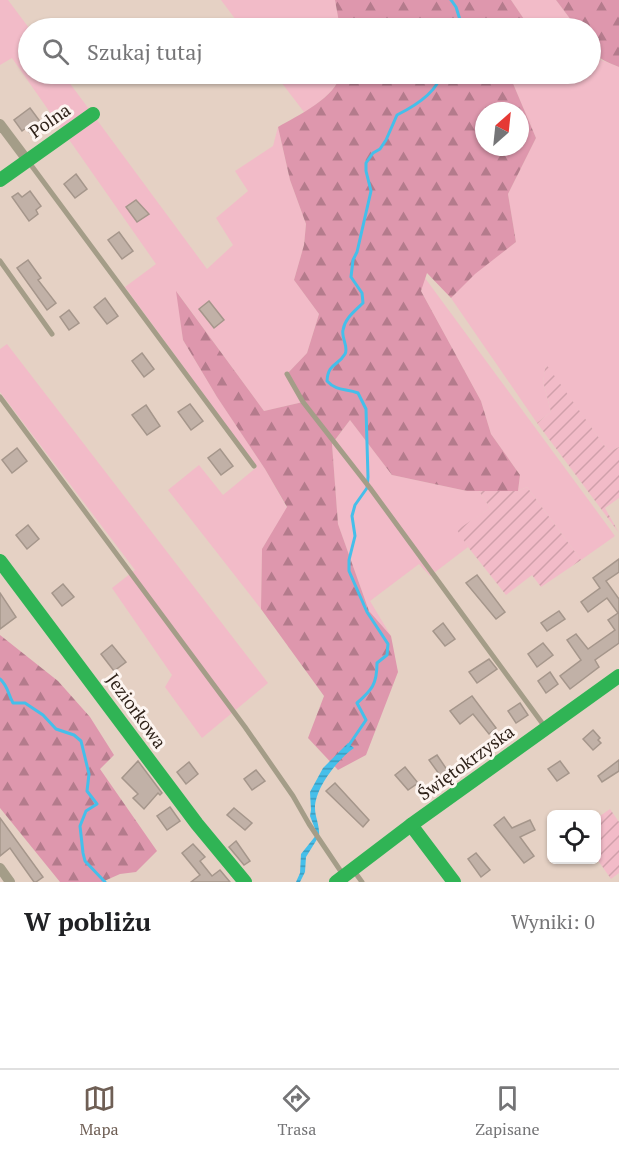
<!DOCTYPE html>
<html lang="pl">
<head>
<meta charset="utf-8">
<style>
	:root { --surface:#fff; --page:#f2f2f2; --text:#202124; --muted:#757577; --line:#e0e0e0; --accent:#6f5f55 }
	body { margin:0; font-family:"PT Serif",serif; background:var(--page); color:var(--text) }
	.controls { position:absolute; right:18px; bottom:18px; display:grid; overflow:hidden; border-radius:9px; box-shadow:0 2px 4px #0004 }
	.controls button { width:54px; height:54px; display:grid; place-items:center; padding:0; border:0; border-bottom:2px solid var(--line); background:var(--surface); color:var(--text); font:30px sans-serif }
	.compass { position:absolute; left:475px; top:102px; width:54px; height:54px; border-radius:50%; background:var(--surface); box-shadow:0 2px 4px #0004; rotate:27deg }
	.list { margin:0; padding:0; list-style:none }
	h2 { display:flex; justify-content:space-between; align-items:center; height:78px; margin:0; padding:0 24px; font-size:26px }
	h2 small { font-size:20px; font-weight:400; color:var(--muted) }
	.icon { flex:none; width:33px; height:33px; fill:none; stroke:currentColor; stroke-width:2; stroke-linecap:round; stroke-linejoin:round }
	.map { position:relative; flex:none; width:619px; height:882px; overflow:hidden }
	.search { position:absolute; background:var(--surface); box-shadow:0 2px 4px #0004; left:18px; right:18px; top:18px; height:66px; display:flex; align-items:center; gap:15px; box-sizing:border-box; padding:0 21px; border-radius:33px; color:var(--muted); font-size:22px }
	.sheet { height:186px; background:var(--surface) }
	nav { display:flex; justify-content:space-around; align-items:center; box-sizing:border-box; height:84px; border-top:2px solid var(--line); background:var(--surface); font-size:16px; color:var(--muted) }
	nav a { display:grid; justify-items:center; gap:3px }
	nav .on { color:var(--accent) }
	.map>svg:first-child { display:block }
</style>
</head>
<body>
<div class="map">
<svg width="619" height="882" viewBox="0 0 619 882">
	<defs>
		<pattern id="forest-firs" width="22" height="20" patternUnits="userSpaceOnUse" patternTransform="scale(1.5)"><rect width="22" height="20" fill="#de97ad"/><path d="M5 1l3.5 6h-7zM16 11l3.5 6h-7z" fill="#b47b8c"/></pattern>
		<pattern id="garden-furrows" width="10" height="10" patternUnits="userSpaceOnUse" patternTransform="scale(1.5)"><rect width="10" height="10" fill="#f2bbc8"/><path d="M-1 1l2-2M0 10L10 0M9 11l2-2" fill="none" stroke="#d0a0ab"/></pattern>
		<pattern id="water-rules" width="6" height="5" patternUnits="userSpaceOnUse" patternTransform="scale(1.5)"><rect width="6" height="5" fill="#45bfea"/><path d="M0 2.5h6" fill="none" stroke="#3a9bbd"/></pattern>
	</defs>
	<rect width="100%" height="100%" fill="#e5d1c4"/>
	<g fill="#f2bbc8">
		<path d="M0,0H8L29,28L28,74H63L207,269L233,245L216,218L248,191L235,171L273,146L278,127L290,180L306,224L304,245L294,280L319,314L307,353L287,374L303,402L264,411L177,292L183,340L217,397L265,469L287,508L262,549L261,609L168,490L199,465L223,495L257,467L125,287L156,264L12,58L0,65Z"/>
		<path d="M221,0H335L340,28H242Z"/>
		<path d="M511,0H556L577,28H530Z"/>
		<path d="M591,46L601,60L619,67V447L609,452L546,365L543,381L551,412L537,423L451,298L474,274L516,242L508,194L536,138L509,74H590Z"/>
		<path d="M275,74H340C338,89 317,105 304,112Z"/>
		<path d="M425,278L615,536L581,560L527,487L518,491L520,475L491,434L481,401L421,291Z"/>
		<path d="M7,344L268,683L202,738L165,687L172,675L112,588L135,570L0,392V349Z"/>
		<path d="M350,420L392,475L467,491H479L490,508L458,530L468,547L430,576L419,564L370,601L391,636L369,611L338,524L332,445Z"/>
	</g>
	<g fill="url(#forest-firs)" fill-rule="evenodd">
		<path d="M335,0H511L530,28H340Z"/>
		<path d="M556,0H619V67C596,58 590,54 590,28H577Z"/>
		<path d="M340,74H509L536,138L508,194L516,242L475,274L451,298L427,273L421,291L481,401L491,434L520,475L518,491H467L392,475L350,420L332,444L338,524L369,611L391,636L398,672L366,755L338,770L308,738L324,696L261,609L262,549L287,507L265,469L217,397L183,340L176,291L264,411L303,402L287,374L307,353L319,314L294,280L304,245L306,224L290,180L278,127C297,116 337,97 340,74ZM484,111H520V147H484Z"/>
		<path d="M0,635L58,681L90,717L114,755L100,769L157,851L136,872L120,874L102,882H60L0,808Z"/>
	</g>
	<g fill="url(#garden-furrows)">
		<path d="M546,364L609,452L619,447V498L605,508L619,533L537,423L551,412L543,381Z"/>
		<path d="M527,487L581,560L541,587L532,575L506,595L468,547L457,530L490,508L479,491H518Z"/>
		<path d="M610,809L619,822V873L611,879L597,859V818Z"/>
	</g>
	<path fill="url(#water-rules)" d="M348,743L354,748C338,759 315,788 315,808C315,817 320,826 319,836L306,857L305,872L300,882H296L300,873L301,854L317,834L310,816L311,810L310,792L323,768Z"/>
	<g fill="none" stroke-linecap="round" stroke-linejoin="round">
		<g stroke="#45bfea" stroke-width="3">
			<path d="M451,0L456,7L462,26L461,28"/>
			<path d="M0,679C8,686 8,694 13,703H25L43,715L56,729L74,735L81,741L89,774L87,791L97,804L86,811L80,826L83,853L85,861L105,882"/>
			<path d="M347,748L366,720L357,703C372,690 377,684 377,663L387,655L388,644L367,612L349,571V560L355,536L352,516L355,505L367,488L368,477L366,409L358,393C346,388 337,392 327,381C328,363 338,366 345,354C349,347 341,338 343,330C345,318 355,311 363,303L362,293L351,277L353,260L357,252L371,191L366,171V163L373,153L380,149L386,140L397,115C413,107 437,93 441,74"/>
		</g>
	</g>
	<g fill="#c1b1a7" stroke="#a5968b" stroke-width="1.5">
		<path d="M30,108L42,124L30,133L26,128L22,131L14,120Z"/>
		<path d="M76,174L87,189L75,198L64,184Z"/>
		<path d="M30,191L41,206L36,210L38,214L29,221L12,197L18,193L22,197Z"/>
		<path d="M136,200L149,214L137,222L126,207Z"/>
		<path d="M119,232L133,251L122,259L108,240Z"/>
		<path d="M28,260L41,278L38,280L56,303L47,310L17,268Z"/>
		<path d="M105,298L118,316L107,324L94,307Z"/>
		<path d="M209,301L224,320L214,328L199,309Z"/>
		<path d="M69,310L79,323L69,330L60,317Z"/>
		<path d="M142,353L154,369L144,377L132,361Z"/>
		<path d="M190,404L203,421L191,430L178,412Z"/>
		<path d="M146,405L160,426L147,435L132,415Z"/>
		<path d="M17,448L27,461L12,473L2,460Z"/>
		<path d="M220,449L233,466L221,475L208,458Z"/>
		<path d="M28,525L39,539L27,549L16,535Z"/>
		<path d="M619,559V572L606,581L619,599V643L595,660L599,667L570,689L560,676L581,660L567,640L576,634L588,649L615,630L608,620L618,613L607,598L588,612L581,602L600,588L593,578Z"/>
		<path d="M477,575L505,612L496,619L466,583Z"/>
		<path d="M63,584L74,597L62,606L52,593Z"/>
		<path d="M0,593L16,617L0,629Z"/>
		<path d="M559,611L565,619L547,631L541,623Z"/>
		<path d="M443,623L455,639L445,646L433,631Z"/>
		<path d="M543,643L553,655L537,667L528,654Z"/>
		<path d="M112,645L126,662L114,671L101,654Z"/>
		<path d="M489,659L497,669L477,683L469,672Z"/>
		<path d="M550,672L558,684L546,693L538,681Z"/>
		<path d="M472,696L496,728L489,734L473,714L460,724L450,711Z"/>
		<path d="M520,703L528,715L516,723L508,711Z"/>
		<path d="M593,730L600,738L598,740L601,743L593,750L583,739Z"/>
		<path d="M437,755L454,780L447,785L429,760Z"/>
		<path d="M619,760V771L602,782L598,776Z"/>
		<path d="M138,761L162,793L160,795L158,793L144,809L133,798L138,794L122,778Z"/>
		<path d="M560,761L569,773L557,781L548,769Z"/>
		<path d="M189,762L198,774L186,784L177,772Z"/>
		<path d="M405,767L418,783L408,790L395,775Z"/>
		<path d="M256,770L265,781L252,790L244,779Z"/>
		<path d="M335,783L369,820L363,827L326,791Z"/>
		<path d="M170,807L180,821L167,830L157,816Z"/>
		<path d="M234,808L252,823L245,830L227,815Z"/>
		<path d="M504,817L512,828L530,820L535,830L520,837L534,856L524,863L494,825Z"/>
		<path d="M0,818L43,877L36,882H34L10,848L0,856Z"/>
		<path d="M236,841L250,861L244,865L229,847Z"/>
		<path d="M193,844L205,857L200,861L212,876L220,870L230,882H191L200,875L182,853Z"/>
		<path d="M476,853L490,870L481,877L468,859Z"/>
	</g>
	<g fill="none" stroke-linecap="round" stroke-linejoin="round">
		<g stroke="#a49d88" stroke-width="5">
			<path d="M28,161L254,466"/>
			<path d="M0,261L52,334"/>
			<path d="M287,374L303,402L370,488L545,727"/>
			<path d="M0,397L245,727L293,796L309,824L344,876"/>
			<path d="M354,871L362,882"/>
		</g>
		<g stroke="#a49d88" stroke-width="10">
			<path d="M0,124L27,160"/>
			<path d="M0,868L10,882"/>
		</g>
		<g stroke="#30b455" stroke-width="14">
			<path d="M0,180L93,114"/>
			<path d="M0,561L197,824L245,882"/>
			<path d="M411,825L454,882"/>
			<path d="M336,882L411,825L619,676"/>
		</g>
	</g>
	<g text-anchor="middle" stroke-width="6" stroke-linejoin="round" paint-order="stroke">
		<g font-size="18" fill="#2f2219" stroke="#fdf5f1">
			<text transform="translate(50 121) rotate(-35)" y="6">Polna</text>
			<text transform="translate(136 711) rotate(54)" y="6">Jeziorkowa</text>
			<text transform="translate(466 763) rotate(-36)" y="6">Świętokrzyska</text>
		</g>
	</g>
</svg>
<div class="controls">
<button><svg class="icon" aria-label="locate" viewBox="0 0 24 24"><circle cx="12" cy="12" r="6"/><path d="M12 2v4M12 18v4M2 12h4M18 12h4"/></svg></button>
</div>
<svg class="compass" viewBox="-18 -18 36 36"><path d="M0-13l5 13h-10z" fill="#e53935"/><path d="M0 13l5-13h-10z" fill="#757577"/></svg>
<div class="search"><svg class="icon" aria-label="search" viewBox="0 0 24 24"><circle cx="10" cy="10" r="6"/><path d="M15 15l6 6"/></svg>Szukaj tutaj</div>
</div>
<section class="sheet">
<h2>W pobliżu<small>Wyniki: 0</small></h2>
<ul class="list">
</ul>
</section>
<nav>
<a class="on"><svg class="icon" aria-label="map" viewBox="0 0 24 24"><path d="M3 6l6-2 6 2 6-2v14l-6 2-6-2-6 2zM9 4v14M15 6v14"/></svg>Mapa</a>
<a><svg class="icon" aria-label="directions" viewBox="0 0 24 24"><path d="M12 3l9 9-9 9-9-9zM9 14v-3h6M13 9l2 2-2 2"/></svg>Trasa</a>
<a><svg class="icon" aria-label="saved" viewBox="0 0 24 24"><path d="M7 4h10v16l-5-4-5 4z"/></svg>Zapisane</a>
</nav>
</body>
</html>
